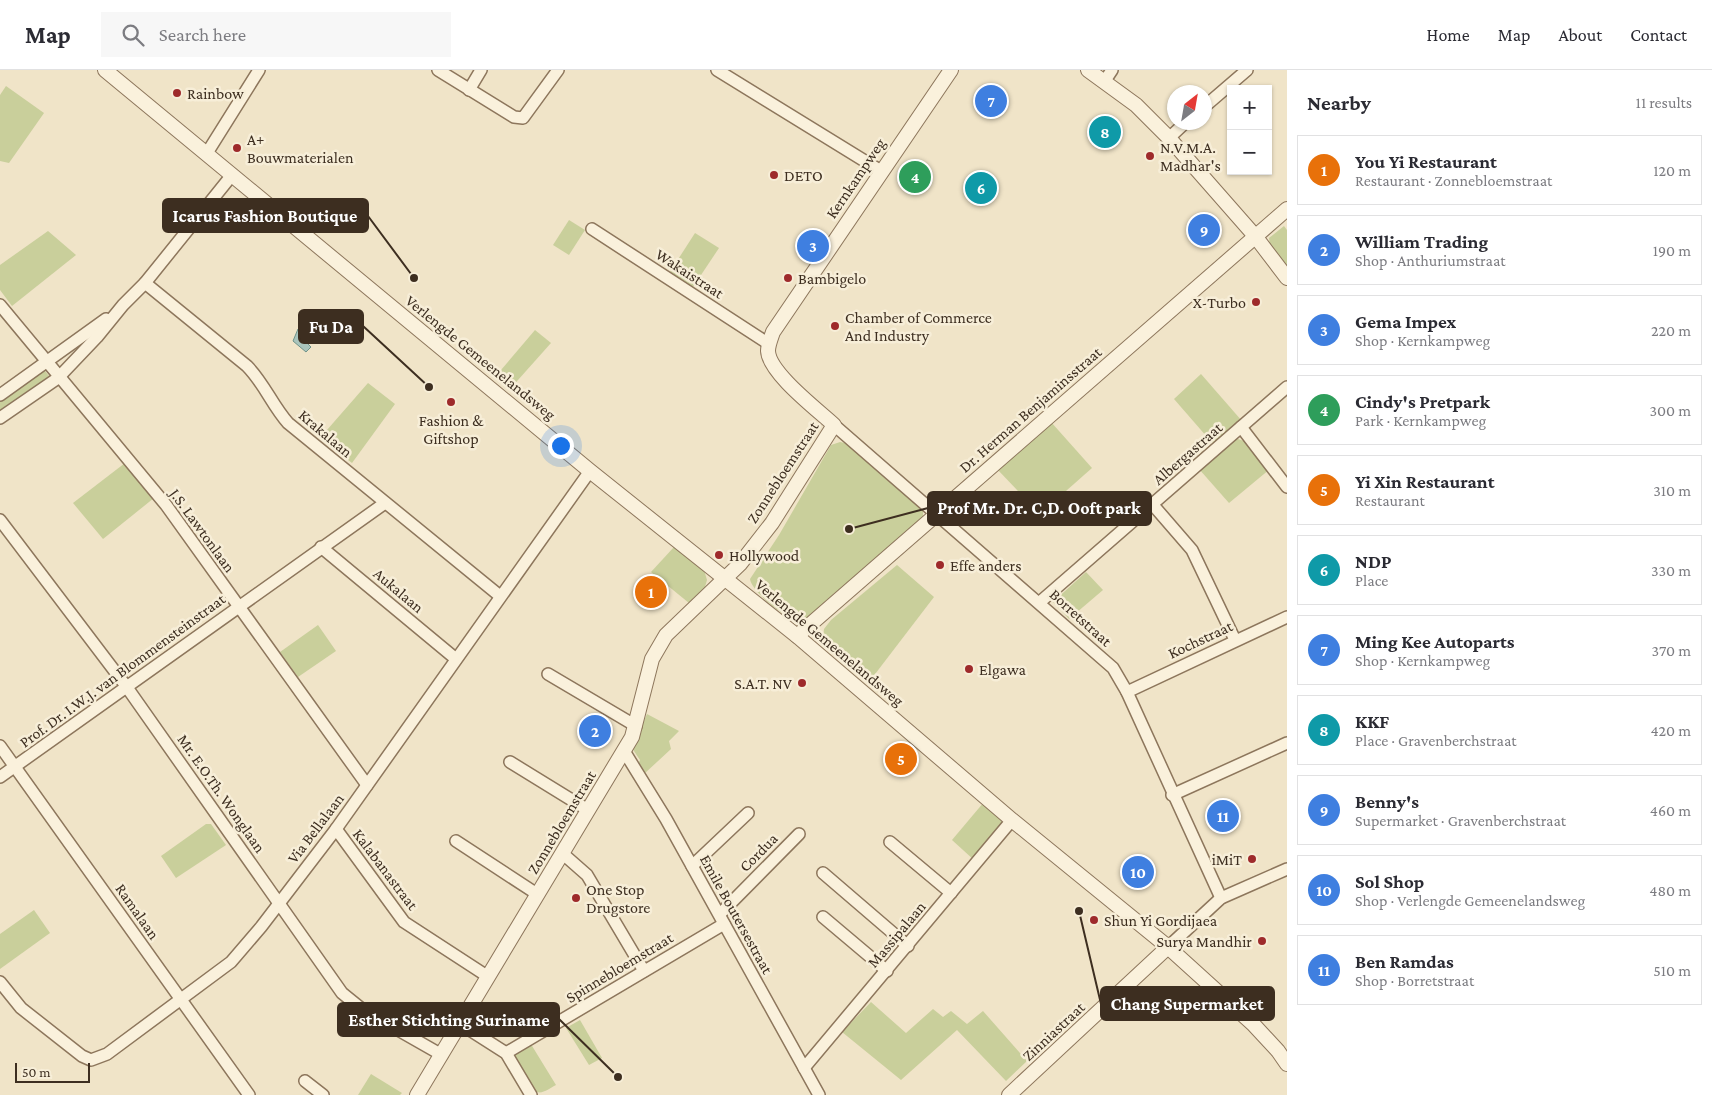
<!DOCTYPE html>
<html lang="en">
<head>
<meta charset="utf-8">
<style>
	:root { --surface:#fff; --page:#f7f7f7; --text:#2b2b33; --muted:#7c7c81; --line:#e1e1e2; --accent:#111827 }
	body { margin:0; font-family:"Crimson Pro",serif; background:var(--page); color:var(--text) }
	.controls { position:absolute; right:15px; top:15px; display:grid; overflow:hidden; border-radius:0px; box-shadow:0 1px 4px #0004 }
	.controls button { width:45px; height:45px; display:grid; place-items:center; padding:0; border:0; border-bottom:1px solid var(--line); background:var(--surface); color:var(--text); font:25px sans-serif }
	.compass { position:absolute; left:1167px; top:15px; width:45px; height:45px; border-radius:50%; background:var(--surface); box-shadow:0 1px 4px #0004; rotate:31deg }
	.scale { position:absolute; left:15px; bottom:12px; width:75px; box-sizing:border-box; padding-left:5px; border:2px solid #3d2e20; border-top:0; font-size:14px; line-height:18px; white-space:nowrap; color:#3d2e20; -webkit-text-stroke:4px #f7eed8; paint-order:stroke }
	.you { position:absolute; left:560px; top:375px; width:18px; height:18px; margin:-12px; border:4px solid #fff; border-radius:50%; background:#1a73e8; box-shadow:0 0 0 8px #1a73e833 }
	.badge { display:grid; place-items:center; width:32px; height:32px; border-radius:50%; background:var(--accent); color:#fff; font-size:16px; font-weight:700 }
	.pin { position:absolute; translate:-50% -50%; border:2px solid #fff; box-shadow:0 1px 5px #0006 }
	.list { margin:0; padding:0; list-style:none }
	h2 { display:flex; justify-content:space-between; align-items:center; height:65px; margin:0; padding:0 20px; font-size:21px }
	h2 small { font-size:16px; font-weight:400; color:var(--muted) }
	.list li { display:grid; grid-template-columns:32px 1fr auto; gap:15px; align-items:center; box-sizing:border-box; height:70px; margin:0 10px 10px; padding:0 10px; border:1px solid var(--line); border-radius:0px }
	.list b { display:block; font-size:19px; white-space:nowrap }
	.list p { margin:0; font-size:16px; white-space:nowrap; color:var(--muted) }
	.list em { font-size:16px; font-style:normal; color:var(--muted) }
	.icon { flex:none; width:28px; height:28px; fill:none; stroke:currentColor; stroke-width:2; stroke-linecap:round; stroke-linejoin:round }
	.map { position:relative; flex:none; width:1287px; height:1025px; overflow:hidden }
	header { display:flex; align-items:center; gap:30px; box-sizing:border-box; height:70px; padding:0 25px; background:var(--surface); border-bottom:1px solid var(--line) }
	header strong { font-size:24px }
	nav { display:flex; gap:28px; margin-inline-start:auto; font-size:18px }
	.search { width:350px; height:45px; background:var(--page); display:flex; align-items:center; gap:12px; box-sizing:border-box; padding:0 18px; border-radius:0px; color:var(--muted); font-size:19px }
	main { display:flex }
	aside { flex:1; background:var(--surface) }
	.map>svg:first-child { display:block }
</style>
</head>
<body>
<header>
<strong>Map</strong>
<div class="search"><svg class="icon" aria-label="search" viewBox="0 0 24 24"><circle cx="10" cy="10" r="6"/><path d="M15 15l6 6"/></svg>Search here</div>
<nav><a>Home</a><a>Map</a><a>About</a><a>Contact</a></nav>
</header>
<main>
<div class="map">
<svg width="1287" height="1025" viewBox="0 0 1287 1025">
	<rect width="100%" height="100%" fill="#f0e4c8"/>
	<g fill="#c9cf9b">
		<path d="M6,16L44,43L9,93L0,91V25Z"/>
		<path d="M569,150L585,160L569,185L553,175Z"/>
		<path d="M1284,156L1287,160V199L1270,177L1269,168Z"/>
		<path d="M48,161L76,185L12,236L0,220V195Z"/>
		<path d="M695,163L719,178L691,220L668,205Z"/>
		<path d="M535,260L551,273L510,319L495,307Z"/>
		<path d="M45,301L49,306L48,308L0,344V332L40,302Z"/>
		<path d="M1201,304L1242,351L1214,375L1174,329Z"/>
		<path d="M368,313L395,334L352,393L320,368Z"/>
		<path d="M1051,352L1092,398L1040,444L997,399Z"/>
		<path d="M1238,369L1247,372L1270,399L1229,433L1199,399L1232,371Z"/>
		<path d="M840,372L850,374L923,439V449L805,553C791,553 752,523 750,509L779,465L831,375Z"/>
		<path d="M125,393L154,428L103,469L73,433Z"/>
		<path d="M674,477L704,500L707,510L705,517L689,533L651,502Z"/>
		<path d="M897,495L934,527L869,612L829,578L823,569L824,559L831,550Z"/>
		<path d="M1086,502L1103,520L1069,549L1053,532Z"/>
		<path d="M318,555L336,581L298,607L280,582Z"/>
		<path d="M647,644L679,661L669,671L671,679L644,704L638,694L640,690L632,678Z"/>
		<path d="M984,732L1007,752L974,790L952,770Z"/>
		<path d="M206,754H211L226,775L176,808L161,786Z"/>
		<path d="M34,840L50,863L0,899V864Z"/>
		<path d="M871,932L906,963L933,939L943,947L951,941L967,954L983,941L1027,991L1006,1011L957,960L901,1010L842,962Z"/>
		<path d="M580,950L602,988L589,995L566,958Z"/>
		<path d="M529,971L556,1015C550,1018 543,1024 537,1022C529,1019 516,992 512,984Z"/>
		<path d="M371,1004L402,1023L400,1025H358Z"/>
	</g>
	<path fill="#a9c4bc" stroke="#6f938a" d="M298,259L305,262L303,269L311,277L306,282L293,271Z"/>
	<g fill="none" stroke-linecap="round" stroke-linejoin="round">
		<g stroke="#8d765c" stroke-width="14">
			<g id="minor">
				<path d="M438,0L514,47L523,48L558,0"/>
				<path d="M717,0L881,101"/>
				<path d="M1104,12L1112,0"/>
				<path d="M469,20L481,0"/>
				<path d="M1204,37L1247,0"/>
				<path d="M1169,68L1186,52"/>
				<path d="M207,83L259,0"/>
				<path d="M592,159L769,274"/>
				<path d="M145,213L247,296C264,313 272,335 288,353L500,526"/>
				<path d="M0,235L166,435L367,715"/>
				<path d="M0,325L106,249"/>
				<path d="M0,348L58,308L97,267L123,235L145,213L232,105"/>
				<path d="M834,355L1113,598L1127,622L1221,828"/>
				<path d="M1241,357L1287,417"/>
				<path d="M1153,435L1192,480L1235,570"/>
				<path d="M0,450L126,616L342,923L363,940L442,985"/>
				<path d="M321,477L456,589"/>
				<path d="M1040,532L1287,317"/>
				<path d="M548,604L636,656"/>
				<path d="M1127,622L1287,547"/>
				<path d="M0,676L249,1025"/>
				<path d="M624,681L666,749L819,1025"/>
				<path d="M510,692L588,740"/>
				<path d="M0,707L385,433"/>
				<path d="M1172,725L1287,673"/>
				<path d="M336,759L404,852L487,906"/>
				<path d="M456,771L537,824"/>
				<path d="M890,772L951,823"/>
				<path d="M562,783L587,805L644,901"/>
				<path d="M692,796L748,743"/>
				<path d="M823,803L908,876"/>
				<path d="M720,844L799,764"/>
				<path d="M823,847L887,901"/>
				<path d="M1168,877L1221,828L1287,799"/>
				<path d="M0,912L21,938L82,986L91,990L107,984L231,892L261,857L336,759L590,401"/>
				<path d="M459,953L506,983L531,1025"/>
				<path d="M506,983L724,854"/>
				<path d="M804,998L1012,750"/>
				<path d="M305,1011L323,1025"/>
			</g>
		</g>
		<g stroke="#8d765c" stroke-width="16">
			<g id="tertiary">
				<path d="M105,0L590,401L797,566L1012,750L1168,877L1253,954L1278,981L1287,994"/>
				<path d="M1088,0L1136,35L1169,68L1255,166L1287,208"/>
				<path d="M797,566L1287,139"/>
				<path d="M417,1025L632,667L652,589L666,565L740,494L772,453L834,355C818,340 769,303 768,281C768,275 771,268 773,262L951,0"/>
				<path d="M1009,1025L1168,877"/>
			</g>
		</g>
		<use href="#minor" stroke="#faf1dc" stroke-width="11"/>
		<use href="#tertiary" stroke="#faf1dc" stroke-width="14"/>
	</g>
	<g fill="#9e2a2b" stroke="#f7eed8" stroke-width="2">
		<circle cx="177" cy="23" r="5"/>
		<circle cx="237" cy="78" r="5"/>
		<circle cx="1150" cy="86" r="5"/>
		<circle cx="774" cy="105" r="5"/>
		<circle cx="788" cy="208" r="5"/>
		<circle cx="1256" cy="232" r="5"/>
		<circle cx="835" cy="256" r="5"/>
		<circle cx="451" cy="332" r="5"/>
		<circle cx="719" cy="485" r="5"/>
		<circle cx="940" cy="495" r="5"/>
		<circle cx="969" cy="599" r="5"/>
		<circle cx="802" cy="613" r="5"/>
		<circle cx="1252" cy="789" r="5"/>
		<circle cx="576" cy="828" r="5"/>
		<circle cx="1094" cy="850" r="5"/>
		<circle cx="1262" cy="871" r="5"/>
	</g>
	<g text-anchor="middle" stroke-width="5" stroke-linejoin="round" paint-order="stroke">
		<g font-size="16" fill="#3d2e20" stroke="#f7eed8" text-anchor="start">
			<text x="187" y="29">Rainbow</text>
			<text x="247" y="75">A+<tspan x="247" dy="18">Bouwmaterialen</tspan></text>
			<text x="1160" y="83">N.V.M.A.<tspan x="1160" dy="18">Madhar's</tspan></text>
			<text x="784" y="111">DETO</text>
			<text x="798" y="214">Bambigelo</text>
			<text x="1246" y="238" text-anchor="end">X-Turbo</text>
			<text x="845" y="253">Chamber of Commerce<tspan x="845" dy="18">And Industry</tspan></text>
			<text x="451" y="356" text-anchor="middle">Fashion &amp;<tspan x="451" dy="18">Giftshop</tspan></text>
			<text x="729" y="491">Hollywood</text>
			<text x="950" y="501">Effe anders</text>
			<text x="979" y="605">Elgawa</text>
			<text x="792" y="619" text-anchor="end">S.A.T. NV</text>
			<text x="1242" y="795" text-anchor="end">iMiT</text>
			<text x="586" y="825">One Stop<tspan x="586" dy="18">Drugstore</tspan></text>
			<text x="1104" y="856">Shun Yi Gordijaea</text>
			<text x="1252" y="877" text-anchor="end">Surya Mandhir</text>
		</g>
		<g font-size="16" fill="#3d2e20" stroke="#f7eed8">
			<text transform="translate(855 108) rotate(-56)" y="6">Kernkampweg</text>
			<text transform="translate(690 203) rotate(33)" y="6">Wakaistraat</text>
			<text transform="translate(481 287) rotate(39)" y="6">Verlengde Gemeenelandsweg</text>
			<text transform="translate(1030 339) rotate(-41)" y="6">Dr. Herman Benjaminsstraat</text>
			<text transform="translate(326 363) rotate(40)" y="6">Krakalaan</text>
			<text transform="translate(1187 383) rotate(-41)" y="6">Albergastraat</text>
			<text transform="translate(782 402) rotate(-57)" y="6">Zonnebloemstraat</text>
			<text transform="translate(203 460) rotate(54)" y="6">J.S. Lawtonlaan</text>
			<text transform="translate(399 520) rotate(40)" y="6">Aukalaan</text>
			<text transform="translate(1081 547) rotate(42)" y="6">Borretstraat</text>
			<text transform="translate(1200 569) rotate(-25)" y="6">Kochstraat</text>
			<text transform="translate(830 572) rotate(40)" y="6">Verlengde Gemeenelandsweg</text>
			<text transform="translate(122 600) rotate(-36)" y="6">Prof. Dr. I.W.J. van Blommensteinstraat</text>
			<text transform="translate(222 723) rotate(55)" y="6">Mr. E.O.Th. Wonglaan</text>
			<text transform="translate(561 752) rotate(-59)" y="6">Zonnebloemstraat</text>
			<text transform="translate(315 758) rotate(-53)" y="6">Via Bellalaan</text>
			<text transform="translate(758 782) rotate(-45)" y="6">Cordua</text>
			<text transform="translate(386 799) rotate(53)" y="6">Kalabanastraat</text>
			<text transform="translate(138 841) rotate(55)" y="6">Ramalaan</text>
			<text transform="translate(737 844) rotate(61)" y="6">Emile Boutersestraat</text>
			<text transform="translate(896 864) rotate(-50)" y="6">Massipalaan</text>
			<text transform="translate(619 897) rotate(-31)" y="6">Spinnebloemstraat</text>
			<text transform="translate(1053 961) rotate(-43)" y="6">Zinniastraat</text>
		</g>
	</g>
	<path fill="none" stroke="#3d2e20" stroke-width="2" d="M414 208L368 146M429 317L363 256M849 459L928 438M1079 841L1101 934M618 1007L559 949"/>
	<g fill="#3d2e20" stroke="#f7eed8" stroke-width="2">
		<circle cx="414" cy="208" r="5"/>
		<circle cx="429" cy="317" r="5"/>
		<circle cx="849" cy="459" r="5"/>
		<circle cx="1079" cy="841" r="5"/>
		<circle cx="618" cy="1007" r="5"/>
	</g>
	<g fill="#3d2e20" stroke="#3d2e20" stroke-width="2">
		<rect x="163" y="129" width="205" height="33" rx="5"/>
		<rect x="299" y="240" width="64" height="33" rx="5"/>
		<rect x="928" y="422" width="223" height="33" rx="5"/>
		<rect x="1101" y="917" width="173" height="33" rx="5"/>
		<rect x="338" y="933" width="221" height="33" rx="5"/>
	</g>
	<g font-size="18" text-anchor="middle" font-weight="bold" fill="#fff">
		<text x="265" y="152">Icarus Fashion Boutique</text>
		<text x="331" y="263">Fu Da</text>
		<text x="1039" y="444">Prof Mr. Dr. C,D. Ooft park</text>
		<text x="1187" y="940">Chang Supermarket</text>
		<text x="449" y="956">Esther Stichting Suriname</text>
	</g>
</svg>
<div class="controls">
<button>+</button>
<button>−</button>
</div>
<svg class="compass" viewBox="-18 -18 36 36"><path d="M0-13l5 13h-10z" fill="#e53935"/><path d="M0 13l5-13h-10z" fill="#7c7c81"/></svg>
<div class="scale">50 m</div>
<div class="you"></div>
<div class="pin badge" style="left:651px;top:522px;background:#e8710a">1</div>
<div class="pin badge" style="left:595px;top:661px;background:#3f7fe0">2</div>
<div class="pin badge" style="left:813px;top:176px;background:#3f7fe0">3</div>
<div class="pin badge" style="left:915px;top:107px;background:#2e9e5b">4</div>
<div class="pin badge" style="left:901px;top:689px;background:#e8710a">5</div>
<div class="pin badge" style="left:981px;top:118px;background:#0f9aa8">6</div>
<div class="pin badge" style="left:991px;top:31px;background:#3f7fe0">7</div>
<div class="pin badge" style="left:1105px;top:62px;background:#0f9aa8">8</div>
<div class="pin badge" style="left:1204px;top:160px;background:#3f7fe0">9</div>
<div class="pin badge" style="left:1138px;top:802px;background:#3f7fe0">10</div>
<div class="pin badge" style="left:1223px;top:746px;background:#3f7fe0">11</div>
</div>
<aside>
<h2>Nearby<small>11 results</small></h2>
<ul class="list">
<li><span class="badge" style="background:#e8710a">1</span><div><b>You Yi Restaurant</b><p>Restaurant · Zonnebloemstraat</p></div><em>120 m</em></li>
<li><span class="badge" style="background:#3f7fe0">2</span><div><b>William Trading</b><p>Shop · Anthuriumstraat</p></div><em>190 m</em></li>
<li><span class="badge" style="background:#3f7fe0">3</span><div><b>Gema Impex</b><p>Shop · Kernkampweg</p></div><em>220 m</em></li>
<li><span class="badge" style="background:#2e9e5b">4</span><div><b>Cindy's Pretpark</b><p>Park · Kernkampweg</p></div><em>300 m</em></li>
<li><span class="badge" style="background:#e8710a">5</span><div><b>Yi Xin Restaurant</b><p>Restaurant</p></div><em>310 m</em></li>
<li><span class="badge" style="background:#0f9aa8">6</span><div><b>NDP</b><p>Place</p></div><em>330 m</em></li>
<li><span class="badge" style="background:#3f7fe0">7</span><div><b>Ming Kee Autoparts</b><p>Shop · Kernkampweg</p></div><em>370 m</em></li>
<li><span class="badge" style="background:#0f9aa8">8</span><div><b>KKF</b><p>Place · Gravenberchstraat</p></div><em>420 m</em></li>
<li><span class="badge" style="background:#3f7fe0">9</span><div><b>Benny's</b><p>Supermarket · Gravenberchstraat</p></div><em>460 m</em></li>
<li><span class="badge" style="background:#3f7fe0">10</span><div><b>Sol Shop</b><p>Shop · Verlengde Gemeenelandsweg</p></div><em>480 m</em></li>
<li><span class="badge" style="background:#3f7fe0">11</span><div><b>Ben Ramdas</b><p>Shop · Borretstraat</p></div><em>510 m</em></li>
</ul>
</aside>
</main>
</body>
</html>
